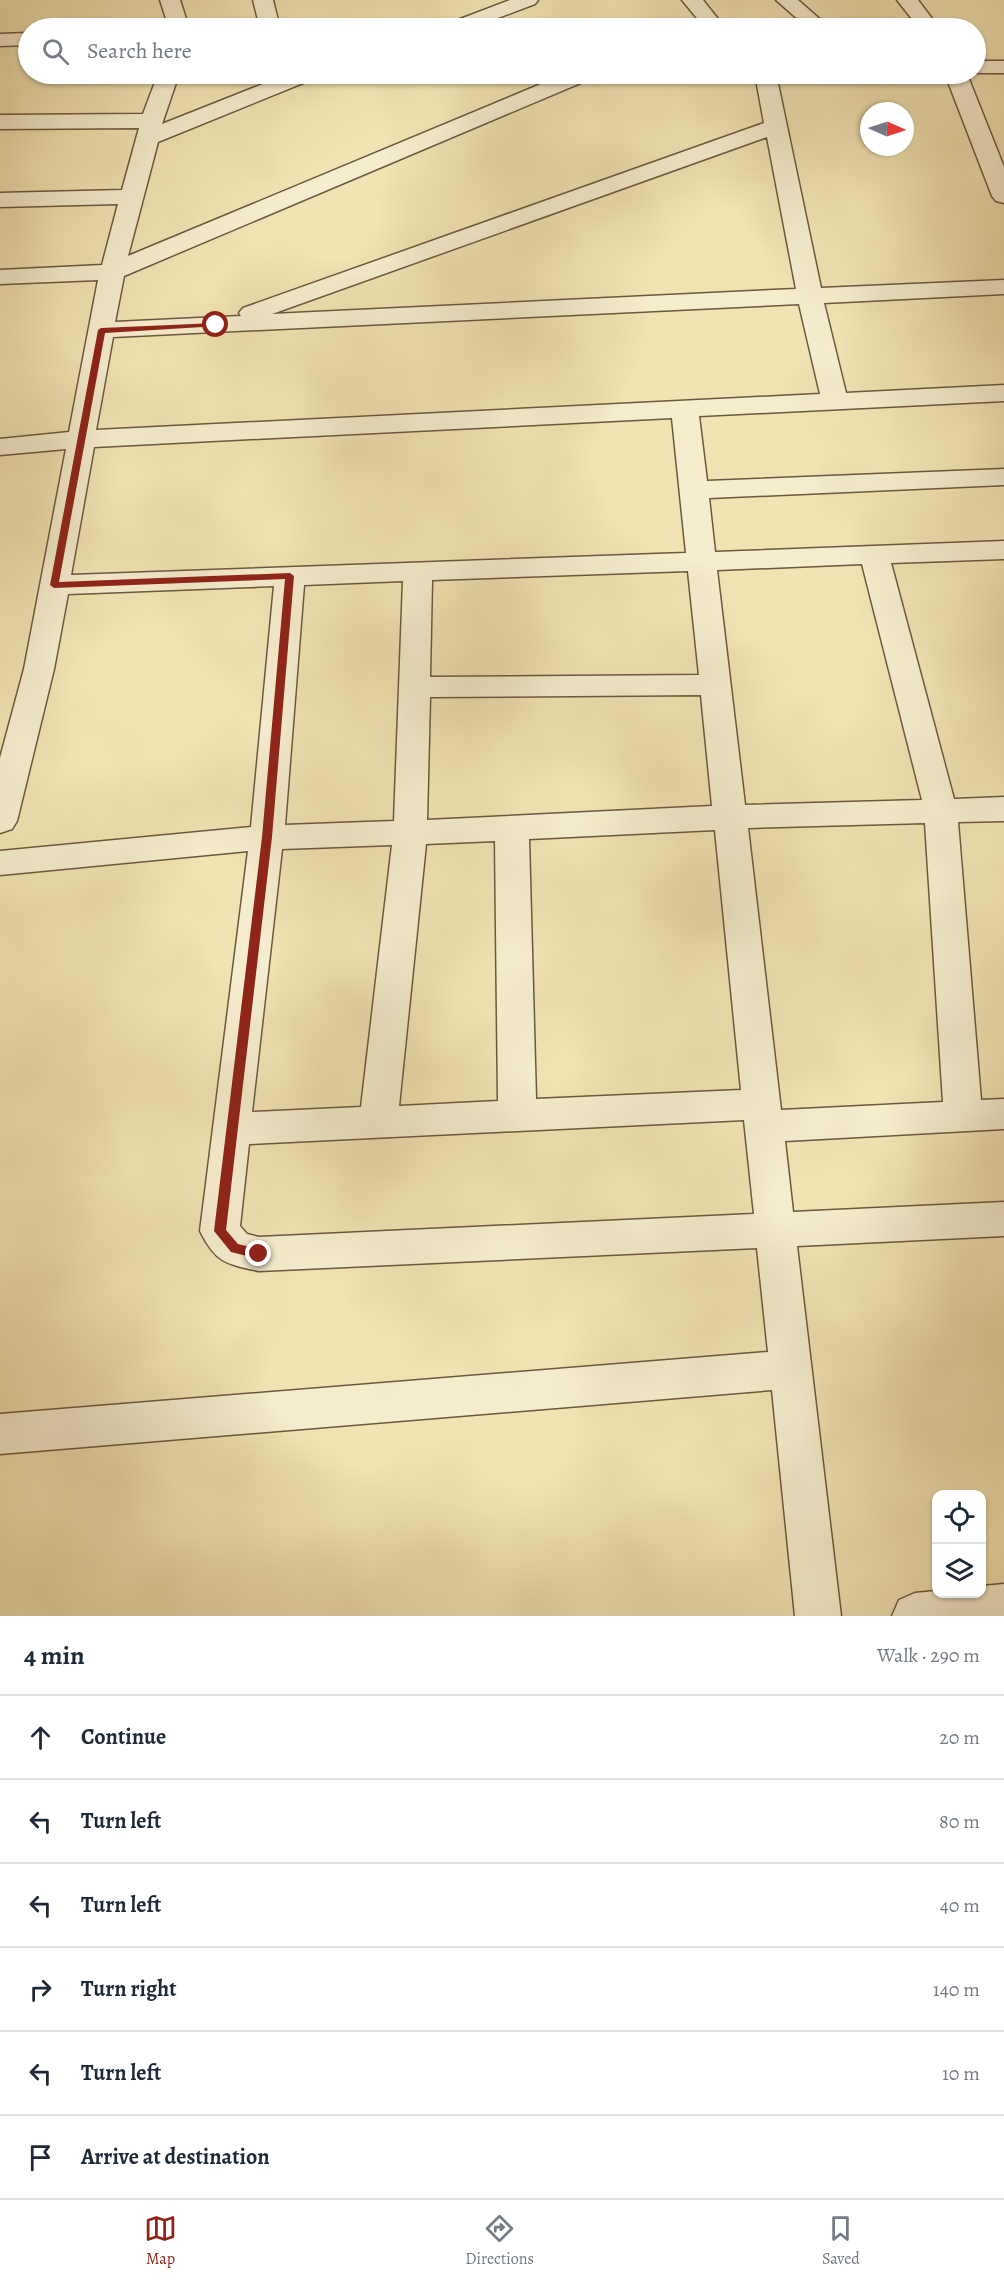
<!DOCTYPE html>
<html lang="en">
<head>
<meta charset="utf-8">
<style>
	:root { --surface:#fff; --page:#f2f2f3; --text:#1f2937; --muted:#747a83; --line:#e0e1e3; --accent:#8f2418 }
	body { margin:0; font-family:Alegreya,serif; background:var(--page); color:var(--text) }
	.controls { position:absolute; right:18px; bottom:18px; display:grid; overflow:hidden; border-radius:12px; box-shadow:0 2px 4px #0004 }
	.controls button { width:54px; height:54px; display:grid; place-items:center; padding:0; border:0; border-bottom:2px solid var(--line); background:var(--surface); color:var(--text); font:30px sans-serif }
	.compass { position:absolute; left:860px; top:102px; width:54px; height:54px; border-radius:50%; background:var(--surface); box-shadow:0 2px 4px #0004; rotate:93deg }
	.stop { position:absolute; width:18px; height:18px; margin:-14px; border:4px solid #8f2418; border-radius:50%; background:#fff }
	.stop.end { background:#8f2418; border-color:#fff; box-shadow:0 2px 6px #0008 }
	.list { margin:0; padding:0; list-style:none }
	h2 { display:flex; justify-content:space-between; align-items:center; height:78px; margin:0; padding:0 24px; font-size:26px }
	h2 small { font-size:20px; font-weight:400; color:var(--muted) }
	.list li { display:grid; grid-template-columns:39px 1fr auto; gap:18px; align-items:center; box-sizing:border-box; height:84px; padding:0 24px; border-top:2px solid var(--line) }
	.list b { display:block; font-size:22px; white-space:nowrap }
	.list em { font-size:20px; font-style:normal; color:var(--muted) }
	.icon { flex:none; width:33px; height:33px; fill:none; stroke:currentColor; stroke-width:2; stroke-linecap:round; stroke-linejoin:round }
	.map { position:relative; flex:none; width:1004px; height:1616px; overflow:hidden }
	.search { position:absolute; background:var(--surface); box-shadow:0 2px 4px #0004; left:18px; right:18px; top:18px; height:66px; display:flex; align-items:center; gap:15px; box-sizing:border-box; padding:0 21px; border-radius:33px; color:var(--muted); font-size:22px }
	.sheet { height:582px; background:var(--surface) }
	nav { display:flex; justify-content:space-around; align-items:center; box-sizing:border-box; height:84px; border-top:2px solid var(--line); background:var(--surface); font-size:16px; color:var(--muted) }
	nav a { display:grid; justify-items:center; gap:3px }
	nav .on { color:var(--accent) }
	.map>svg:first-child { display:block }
</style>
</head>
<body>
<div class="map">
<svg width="1004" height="1616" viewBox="0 0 1004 1616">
	<rect width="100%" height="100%" fill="#f1e3b3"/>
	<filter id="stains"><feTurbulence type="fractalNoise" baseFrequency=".00333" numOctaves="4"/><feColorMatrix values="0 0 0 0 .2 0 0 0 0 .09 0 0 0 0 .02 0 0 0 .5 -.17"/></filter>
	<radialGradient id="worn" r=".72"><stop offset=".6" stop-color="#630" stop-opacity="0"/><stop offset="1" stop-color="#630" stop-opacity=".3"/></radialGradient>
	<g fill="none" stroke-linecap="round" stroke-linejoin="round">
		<g stroke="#6c593e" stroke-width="3">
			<g id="minor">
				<path d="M160,0H180L189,28H169Z"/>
				<path d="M253,0H273L280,28H260Z"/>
				<path d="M510,0H538L535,4L471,28H444L447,24Z"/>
				<path d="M682,0H703L725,28H705Z"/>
				<path d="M776,0H798L830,28H808Z"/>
				<path d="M897,0H918L939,28H919Z"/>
				<path d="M28,33V45L0,46V34Z"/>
				<rect x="976" y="61" width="28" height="12"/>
				<path d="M158,74H179L162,124L288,74H316L313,79L158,142L128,256L565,74H593L590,79L124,276L115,322L241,316L239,313L243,308L764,123L755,74H776L821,288L1004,280V294L824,303L846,393L1004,385V401L699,416L707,481L1004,469V485L709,498L715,552L1004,541V559L891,563L954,799L1004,797V821L958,822L981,1100L1004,1099V1129L785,1141L793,1212L1004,1202V1236L797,1246L841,1616H795L772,1390L0,1454V1414L768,1352L757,1248L259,1271C226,1264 216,1263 200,1231L248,851L0,875V851L251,827L274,586L68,594L54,669L17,821L12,829L0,833V758L24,669L66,449L0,455V439L69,432L98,280L0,284V270L102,265L118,204L0,207V193L122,190L139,128L0,129V115L143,114ZM767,137L796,289L272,314ZM799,304L820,394L96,430L113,337ZM672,418L686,553L71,575L94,447ZM862,564L922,800L745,805L717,570ZM688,571L699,675L430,677L432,580ZM403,581L394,821L285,825L304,585ZM701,695L712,806L427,820L430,697ZM925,823L943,1102L781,1110L748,828ZM715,830L741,1090L536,1099L529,839ZM495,841L498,1101L399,1106L426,844ZM392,845L361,1107L252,1112L282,849ZM744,1120L754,1214L259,1237L247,1234L240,1226L249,1144Z"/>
				<path d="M945,74H967L1004,167V203L996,201L992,196Z"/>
				<path d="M1004,1584V1616H892L899,1600L915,1593L936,1591V1594H982V1586Z"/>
			</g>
		</g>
		<use href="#minor" fill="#f6edce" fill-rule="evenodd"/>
	</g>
	<path fill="#8f2418" d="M216,323L220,325L219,326L105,333L59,582L290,573L294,576L272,837L226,1230L238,1244L263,1250L265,1254L259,1259L231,1252L214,1231L262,837L285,579L54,588L50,585L98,330L101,328Z"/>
	<rect width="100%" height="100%" filter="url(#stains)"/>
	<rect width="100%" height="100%" fill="url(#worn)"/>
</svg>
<div class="controls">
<button><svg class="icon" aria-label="locate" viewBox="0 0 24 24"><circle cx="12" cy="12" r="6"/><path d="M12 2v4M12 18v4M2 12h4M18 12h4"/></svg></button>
<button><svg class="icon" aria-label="layers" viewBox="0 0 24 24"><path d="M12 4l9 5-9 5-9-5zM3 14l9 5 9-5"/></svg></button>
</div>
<svg class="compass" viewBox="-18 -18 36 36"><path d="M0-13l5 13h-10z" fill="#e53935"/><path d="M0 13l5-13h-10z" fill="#747a83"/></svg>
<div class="stop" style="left:216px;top:325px"></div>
<div class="stop end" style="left:259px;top:1254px"></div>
<div class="search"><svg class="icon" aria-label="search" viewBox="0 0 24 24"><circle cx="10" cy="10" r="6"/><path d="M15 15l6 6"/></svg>Search here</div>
</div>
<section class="sheet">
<h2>4 min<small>Walk · 290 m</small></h2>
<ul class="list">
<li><svg class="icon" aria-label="ahead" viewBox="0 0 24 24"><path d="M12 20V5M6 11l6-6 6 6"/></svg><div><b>Continue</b></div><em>20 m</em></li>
<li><svg class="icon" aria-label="left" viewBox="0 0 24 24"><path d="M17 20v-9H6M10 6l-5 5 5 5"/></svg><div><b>Turn left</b></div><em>80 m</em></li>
<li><svg class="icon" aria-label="left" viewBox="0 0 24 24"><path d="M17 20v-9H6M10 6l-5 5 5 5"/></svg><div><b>Turn left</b></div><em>40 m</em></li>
<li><svg class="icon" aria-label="right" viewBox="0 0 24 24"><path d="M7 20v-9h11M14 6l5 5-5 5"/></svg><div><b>Turn right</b></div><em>140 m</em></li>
<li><svg class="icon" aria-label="left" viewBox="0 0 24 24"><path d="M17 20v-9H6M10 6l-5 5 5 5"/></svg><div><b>Turn left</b></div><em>10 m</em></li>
<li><svg class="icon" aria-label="arrive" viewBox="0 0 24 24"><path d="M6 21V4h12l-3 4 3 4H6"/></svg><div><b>Arrive at destination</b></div></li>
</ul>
</section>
<nav>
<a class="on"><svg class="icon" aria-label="map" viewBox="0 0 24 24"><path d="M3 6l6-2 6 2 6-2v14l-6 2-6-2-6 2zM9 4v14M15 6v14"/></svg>Map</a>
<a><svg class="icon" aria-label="directions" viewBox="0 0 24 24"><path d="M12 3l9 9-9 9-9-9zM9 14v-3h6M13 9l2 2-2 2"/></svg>Directions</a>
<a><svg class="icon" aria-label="saved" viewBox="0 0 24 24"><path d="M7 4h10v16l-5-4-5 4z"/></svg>Saved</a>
</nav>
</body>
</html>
